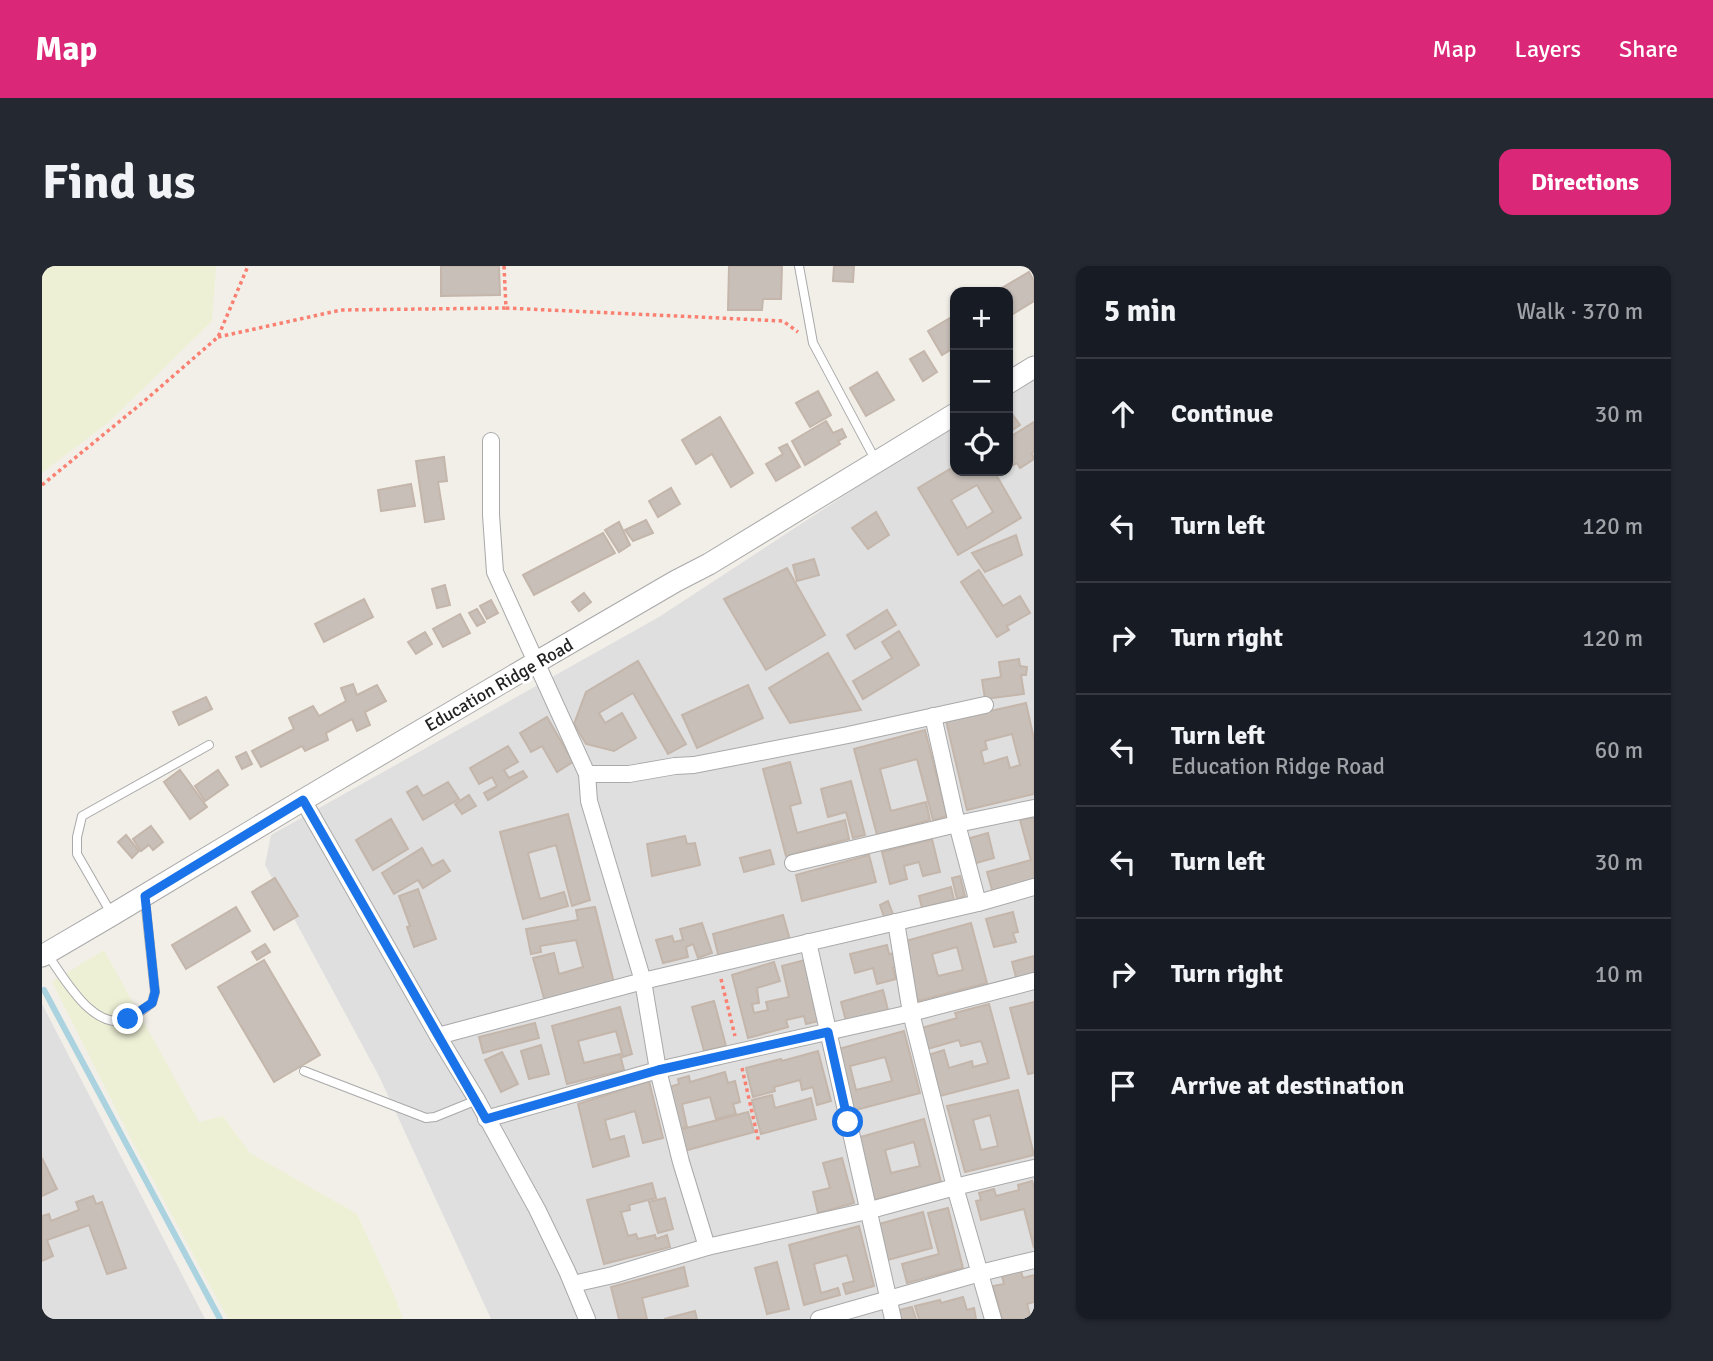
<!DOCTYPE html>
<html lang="en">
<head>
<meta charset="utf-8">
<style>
	:root { --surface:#171b24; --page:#242831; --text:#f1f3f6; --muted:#9ea1a6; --line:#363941; --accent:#db2777 }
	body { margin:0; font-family:Signika,sans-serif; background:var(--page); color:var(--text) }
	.controls { position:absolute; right:21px; top:21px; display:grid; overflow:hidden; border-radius:14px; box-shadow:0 2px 5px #0004 }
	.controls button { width:63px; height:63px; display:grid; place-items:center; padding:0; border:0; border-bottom:2px solid var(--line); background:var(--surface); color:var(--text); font:35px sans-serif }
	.stop { position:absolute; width:21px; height:21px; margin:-16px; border:5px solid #1a73e8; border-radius:50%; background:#fff }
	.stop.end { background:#1a73e8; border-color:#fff; box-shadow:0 2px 7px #0008 }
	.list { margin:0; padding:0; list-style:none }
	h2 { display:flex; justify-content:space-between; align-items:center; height:91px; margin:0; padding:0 28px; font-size:30px }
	h2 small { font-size:23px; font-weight:400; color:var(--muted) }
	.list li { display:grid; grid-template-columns:46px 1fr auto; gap:21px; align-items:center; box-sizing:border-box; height:112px; padding:0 28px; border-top:2px solid var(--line) }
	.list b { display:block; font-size:26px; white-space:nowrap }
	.list p { margin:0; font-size:23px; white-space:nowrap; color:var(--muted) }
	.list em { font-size:23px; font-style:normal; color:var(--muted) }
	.icon { flex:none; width:38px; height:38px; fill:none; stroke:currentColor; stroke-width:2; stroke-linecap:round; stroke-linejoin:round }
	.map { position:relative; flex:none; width:992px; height:1053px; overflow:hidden; border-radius:14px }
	header { display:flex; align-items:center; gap:42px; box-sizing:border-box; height:98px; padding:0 35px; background:var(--accent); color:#fff }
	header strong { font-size:33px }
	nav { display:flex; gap:38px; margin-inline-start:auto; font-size:24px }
	.intro { display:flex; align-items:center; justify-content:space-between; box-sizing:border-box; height:168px; padding:0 42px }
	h1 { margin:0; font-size:49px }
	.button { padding:18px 32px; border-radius:14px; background:var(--accent); color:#fff; font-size:24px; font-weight:700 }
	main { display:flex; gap:42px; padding:0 42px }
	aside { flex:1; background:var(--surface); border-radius:14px; box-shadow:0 2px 5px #0004 }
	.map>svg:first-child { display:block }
</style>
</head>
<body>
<header>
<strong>Map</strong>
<nav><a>Map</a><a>Layers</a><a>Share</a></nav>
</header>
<div class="intro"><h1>Find us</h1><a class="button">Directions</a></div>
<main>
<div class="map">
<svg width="992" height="1053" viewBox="0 0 992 1053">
	<rect width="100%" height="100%" fill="#f2efe9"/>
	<g fill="#e0dfdf">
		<path d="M992,110V1053H449L337,810L223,599L229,569L617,351L829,212L913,159V205H966V127Z"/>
		<path d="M0,738L163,1053H0Z"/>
	</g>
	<g fill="#eef0d5">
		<path d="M0,0H175L174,2L170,55L67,156L0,207Z"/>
		<path d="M62,684L157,856L181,850L208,887L315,948L351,1026L361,1053H186L90,875L10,716Z"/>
	</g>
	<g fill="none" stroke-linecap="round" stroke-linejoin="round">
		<path stroke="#aad3df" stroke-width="6" d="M2,724L178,1053"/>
	</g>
	<g fill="#c7bfb8" stroke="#c4b6ab" stroke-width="2" fill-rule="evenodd">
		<path d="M399,0H457L458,29L399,30Z"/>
		<path d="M687,0H740L739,33H721L720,44H686Z"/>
		<path d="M792,0H812L811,16L791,15Z"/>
		<path d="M987,6L992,15V35L966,51V26H953Z"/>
		<path d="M913,49V81L900,89L886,65Z"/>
		<path d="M882,85L895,106L881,115L868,93Z"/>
		<path d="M835,106L852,134L824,150L808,122Z"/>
		<path d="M776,125L789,149L768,161L754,137Z"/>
		<path d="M970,148L978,159L966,167V150Z"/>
		<path d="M678,151L711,207L689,221L670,188L654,198L640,174Z"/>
		<path d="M784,155L791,167L800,163L804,171L796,175L798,178L763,199L750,175Z"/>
		<path d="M992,156V186L990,187L992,193L978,202L975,197L967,201L966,199V172Z"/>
		<path d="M745,178L758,201L734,215L724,198L741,188L737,182Z"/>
		<path d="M402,191L405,215L396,216L402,253L383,256L374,195Z"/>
		<path d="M913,200V205H952L979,252L916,289L876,222ZM935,219L951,246L925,262L909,234Z"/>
		<path d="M369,218L373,240L339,245L336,224Z"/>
		<path d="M629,222L638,238L616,251L607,235Z"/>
		<path d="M834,246L847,269L826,283L810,262Z"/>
		<path d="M604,254L611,267L591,275L583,264Z"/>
		<path d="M577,256L588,279L577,286L563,264Z"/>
		<path d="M561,267L573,287L492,329L481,309Z"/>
		<path d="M974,269L980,289L943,306L930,287Z"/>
		<path d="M772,293L777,309L755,315L751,299Z"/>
		<path d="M745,302L783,369L724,404L682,333Z"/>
		<path d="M937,304L961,340L978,330L988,347L965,360L964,359L967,364L955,371L919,316Z"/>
		<path d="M403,319L408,339L395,342L390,323Z"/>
		<path d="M542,327L549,336L537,345L530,336Z"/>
		<path d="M322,333L331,351L282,376L273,358Z"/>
		<path d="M449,334L456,347L445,353L438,340Z"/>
		<path d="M435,343L443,356L435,360L427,347Z"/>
		<path d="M845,344L854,359L813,383L805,369Z"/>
		<path d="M418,348L428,367L401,381L391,363Z"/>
		<path d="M857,365L877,399L821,433L811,415L850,392L840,376Z"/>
		<path d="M383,366L390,378L374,388L366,376Z"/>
		<path d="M786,387L819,444L748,457L727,422Z"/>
		<path d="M977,393L978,400L985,401L984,409H979L982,428L943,433L940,414L959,411L957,396Z"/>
		<path d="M596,395L644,478L626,488L591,427L557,447L563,457L580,447L594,472L572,485L544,478L532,458L544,426Z"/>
		<path d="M311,418L315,429L335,419L344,435L323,446L328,459L315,465L310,453L284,467L286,474L263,485L260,480L219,501L210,485L252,463L247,452L271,440L277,450L304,435L299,422Z"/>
		<path d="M706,419L721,452L655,482L640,449Z"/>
		<path d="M164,431L170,443L137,459L131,446Z"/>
		<path d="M984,437L992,473V528L925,544L904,455ZM970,468L978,499L968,502L965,491L942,498L939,485L945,483L943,475Z"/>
		<path d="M505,451L531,496L515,506L500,480L489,486L478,467Z"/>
		<path d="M883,464L905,550L891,554L875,493L838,503L849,545L884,536L888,554L835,569L812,483Z"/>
		<path d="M466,480L476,496L462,504L467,512L481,505L485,511L446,534L442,527L455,520L450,511L437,518L428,502Z"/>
		<path d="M204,486L210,498L200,503L194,491Z"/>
		<path d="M748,496L759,537L748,540L755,567L803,554L807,573L744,590L721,503Z"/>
		<path d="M138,504L165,541L148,553L122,516Z"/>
		<path d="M176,504L186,519L163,535L153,520Z"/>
		<path d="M809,515L823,569L811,572L804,546L786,551L779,523Z"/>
		<path d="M406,516L417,533L381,554L365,526L375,520L381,530Z"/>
		<path d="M427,529L434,540L420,548L413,538Z"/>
		<path d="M526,548L548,634L530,640L514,579L486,587L498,633L522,626L526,640L481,653L458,566Z"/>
		<path d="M992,551V616L951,627L945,606L989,594L978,554Z"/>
		<path d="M349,553L366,583L331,604L314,574Z"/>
		<path d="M109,560L121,576L111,584L107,579L99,585L91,573Z"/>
		<path d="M946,567L952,592L927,599L921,574Z"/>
		<path d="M84,569L97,585L90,592L76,576Z"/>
		<path d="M643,570L645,578L653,577L658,599L610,610L605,578Z"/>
		<path d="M890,573L898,606L881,610L877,596L862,600L865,613L848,618L840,586Z"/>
		<path d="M380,582L390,600L401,594L408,605L381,622L376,614L352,628L340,607Z"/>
		<path d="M728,584L732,598L702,606L698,592Z"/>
		<path d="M827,589L834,616L760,635L754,609Z"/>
		<path d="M918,610L923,630L915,633L910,612Z"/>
		<path d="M233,612L256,650L232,664L210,626Z"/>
		<path d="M909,621L912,634L880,642L877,630Z"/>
		<path d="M376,623L394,673L372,681L365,661L368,660L357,630Z"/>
		<path d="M846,635L852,651L843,654L838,639Z"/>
		<path d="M194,641L208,665L144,703L130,679Z"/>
		<path d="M553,641L572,717L503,736L491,692L512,687L517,708L541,701L534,674L498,680L499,686L489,688L484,663L536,654L534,644Z"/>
		<path d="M971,646L976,666L971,667L974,676L952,681L944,653Z"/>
		<path d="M741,649L748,674L677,692L671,668Z"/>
		<path d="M660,657L670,687L656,692L651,678L644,681L646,691L621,697L614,674L630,670L632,676L641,674L638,663Z"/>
		<path d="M929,657L945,717L876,735L860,676ZM915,681L921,704L896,710L890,688Z"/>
		<path d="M223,678L228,686L215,694L210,686Z"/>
		<path d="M845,679L847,688L853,687L857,701L851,702L854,713L835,718L831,702L813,707L808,688Z"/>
		<path d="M992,690V711L975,715L970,696Z"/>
		<path d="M222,694L278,789L232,816L176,721Z"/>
		<path d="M763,694L777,755L764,758L762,750L744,754L746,761L706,772L690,709L732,696L738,715L715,722L717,737L710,738L712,747L726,744L724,736L747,731L740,700Z"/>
		<path d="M841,724L846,744L804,755L799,736Z"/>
		<path d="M672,735L684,780L662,785L650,741Z"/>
		<path d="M992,736V807L986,808L968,742Z"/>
		<path d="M947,738L967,812L894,831L883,790L902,784L907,802L930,795L931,801L946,797L939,775L919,780L917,774L882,784L876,763L915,752L913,747Z"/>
		<path d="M578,741L590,788L581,791L574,765L536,775L542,797L578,788L582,804L525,818L510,760Z"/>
		<path d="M493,757L497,772L441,787L437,771Z"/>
		<path d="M862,765L878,827L810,845L793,784ZM843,791L850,815L814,824L808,800Z"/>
		<path d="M499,779L507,808L487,813L479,785Z"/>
		<path d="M776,785L789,835L775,839L771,821L760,824L758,814L732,821L733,825L711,831L704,802L739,793L740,795Z"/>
		<path d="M460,786L476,818L459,826L443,794Z"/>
		<path d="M683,806L686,817L693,815L698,836L691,838L694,848L674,853L668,831L640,838L645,861L636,863L625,822L637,818L636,813L647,810L648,816Z"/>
		<path d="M607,815L621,872L601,877L593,845L563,854L568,874L582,870L587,890L551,901L536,838Z"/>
		<path d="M976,824L992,889L923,906L905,840ZM948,849L956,880L939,884L931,854Z"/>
		<path d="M730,829L733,842L769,832L774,853L719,868L710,834Z"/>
		<path d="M706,846L712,866L642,885L637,864Z"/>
		<path d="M882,853L899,916L831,934L815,872ZM872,876L878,900L849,907L843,884Z"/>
		<path d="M0,892L15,923L0,930Z"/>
		<path d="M800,892L812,937L776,947L771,926L788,922L781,897Z"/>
		<path d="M990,915L992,921V982L982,943L939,954L934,935L939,934L937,927L952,923L954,930L977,924L976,919Z"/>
		<path d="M610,917L614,932L587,939L588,944L579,946L586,970L594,968L596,973L613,969L614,973L625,969L628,981L562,998L545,934Z"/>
		<path d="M51,930L54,938L60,936L84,1002L65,1008L47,959L5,974L11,990L0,995V950L7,948L9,955L37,944L34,936Z"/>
		<path d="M623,932L631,963L616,967L607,936Z"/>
		<path d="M906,942L921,1002L865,1017L860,998L897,988L886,947Z"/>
		<path d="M881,946L890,982L842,995L833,959Z"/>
		<path d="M817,960L832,1020L804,1028L801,1018L812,1015L805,989L772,998L779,1027L796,1022L798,1029L762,1039L747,979Z"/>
		<path d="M735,996L747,1043L725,1048L713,1002Z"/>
		<path d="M642,1001L646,1020L600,1032L605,1053H577L569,1021Z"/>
		<path d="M978,1002L981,1012L992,1009V1036L985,1038L989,1053H960L951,1020L962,1018L959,1007Z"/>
		<path d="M921,1031L925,1044L932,1042L934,1053H877L873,1040L898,1034L899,1037Z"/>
		<path d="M870,1041L874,1053H855L853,1045Z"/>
		<path d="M653,1045L655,1053H622Z"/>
	</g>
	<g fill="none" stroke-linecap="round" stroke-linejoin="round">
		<g stroke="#a9a9a9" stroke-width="10">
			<g id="service">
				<path d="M757,0L771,77L834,195"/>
				<path d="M69,647L35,588V571L40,550L167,479"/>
				<path d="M5,688C22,711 51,767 87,753C95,749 103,742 110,737L113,726L103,633"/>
				<path d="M262,805L384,852L393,851L435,834"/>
			</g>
		</g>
		<g stroke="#a9a9a9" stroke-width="18">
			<g id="minor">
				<path d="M449,175V249L453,306L545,508H587L633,500L652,499L806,469L943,439"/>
				<path d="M891,450L915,558L936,637"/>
				<path d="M545,508L547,535L601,715L616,804L639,896L665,981"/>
				<path d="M261,534L396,770L435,834L495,943L525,1005L545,1053"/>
				<path d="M751,597L915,558L992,542"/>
				<path d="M854,656L869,747L913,921L992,902"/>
				<path d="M766,676L851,1053"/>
				<path d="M396,770L601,715L936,637L992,621"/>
				<path d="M444,853L616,804L869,747L992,715"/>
				<path d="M531,1018L571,1009L665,981L825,945L913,921L951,1053"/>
				<path d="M777,1053L938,1007L992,994"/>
			</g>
		</g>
		<g stroke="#a9a9a9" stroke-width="23">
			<g id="tertiary">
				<path d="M966,117L992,101"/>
				<path d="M0,690L70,649L261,534L493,397L634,315L667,298L913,148"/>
			</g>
		</g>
		<g stroke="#fa8072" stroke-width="3.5" stroke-dasharray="3.5 3.5" stroke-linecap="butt">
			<path d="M462,0L464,42L741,55L756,66"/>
			<path d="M176,71L299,44L464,42"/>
			<path d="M0,219L100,137L176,71L206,0"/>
			<path d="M679,713L693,770"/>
			<path d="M700,802L717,877"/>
		</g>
		<use href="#service" stroke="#fff" stroke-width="8"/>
		<use href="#minor" stroke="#fff" stroke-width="16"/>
		<use href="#tertiary" stroke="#fff" stroke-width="21"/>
	</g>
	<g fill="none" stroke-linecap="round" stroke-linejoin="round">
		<path stroke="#1a73e8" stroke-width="9" d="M86,753L110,737L113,726L103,630L261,534L444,853L616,804L786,766L806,856"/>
	</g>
	<g text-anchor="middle" stroke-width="6" stroke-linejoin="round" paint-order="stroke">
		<g font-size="18" fill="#222" stroke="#fff">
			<text transform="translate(457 419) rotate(-30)" y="6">Education Ridge Road</text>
		</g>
	</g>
</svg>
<div class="controls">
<button>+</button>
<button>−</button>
<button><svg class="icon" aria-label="locate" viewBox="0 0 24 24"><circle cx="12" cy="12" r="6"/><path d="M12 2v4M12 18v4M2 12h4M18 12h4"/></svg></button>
</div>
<div class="stop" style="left:806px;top:856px"></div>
<div class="stop end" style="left:86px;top:753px"></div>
</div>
<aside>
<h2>5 min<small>Walk · 370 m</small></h2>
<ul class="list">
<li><svg class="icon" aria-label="ahead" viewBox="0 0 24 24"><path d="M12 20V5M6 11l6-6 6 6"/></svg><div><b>Continue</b></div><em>30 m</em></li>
<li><svg class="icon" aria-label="left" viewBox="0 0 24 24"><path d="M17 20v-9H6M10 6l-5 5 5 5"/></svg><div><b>Turn left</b></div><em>120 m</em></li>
<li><svg class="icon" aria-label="right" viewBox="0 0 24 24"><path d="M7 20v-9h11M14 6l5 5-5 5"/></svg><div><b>Turn right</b></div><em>120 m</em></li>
<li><svg class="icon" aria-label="left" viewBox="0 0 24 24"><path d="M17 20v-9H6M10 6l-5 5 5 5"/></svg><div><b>Turn left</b><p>Education Ridge Road</p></div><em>60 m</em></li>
<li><svg class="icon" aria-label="left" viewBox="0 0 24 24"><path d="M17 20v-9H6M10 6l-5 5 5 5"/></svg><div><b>Turn left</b></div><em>30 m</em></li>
<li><svg class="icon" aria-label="right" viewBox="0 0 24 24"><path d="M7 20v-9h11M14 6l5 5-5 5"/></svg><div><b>Turn right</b></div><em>10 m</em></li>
<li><svg class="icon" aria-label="arrive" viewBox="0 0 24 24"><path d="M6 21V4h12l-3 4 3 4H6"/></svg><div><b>Arrive at destination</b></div></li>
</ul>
</aside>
</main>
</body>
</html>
